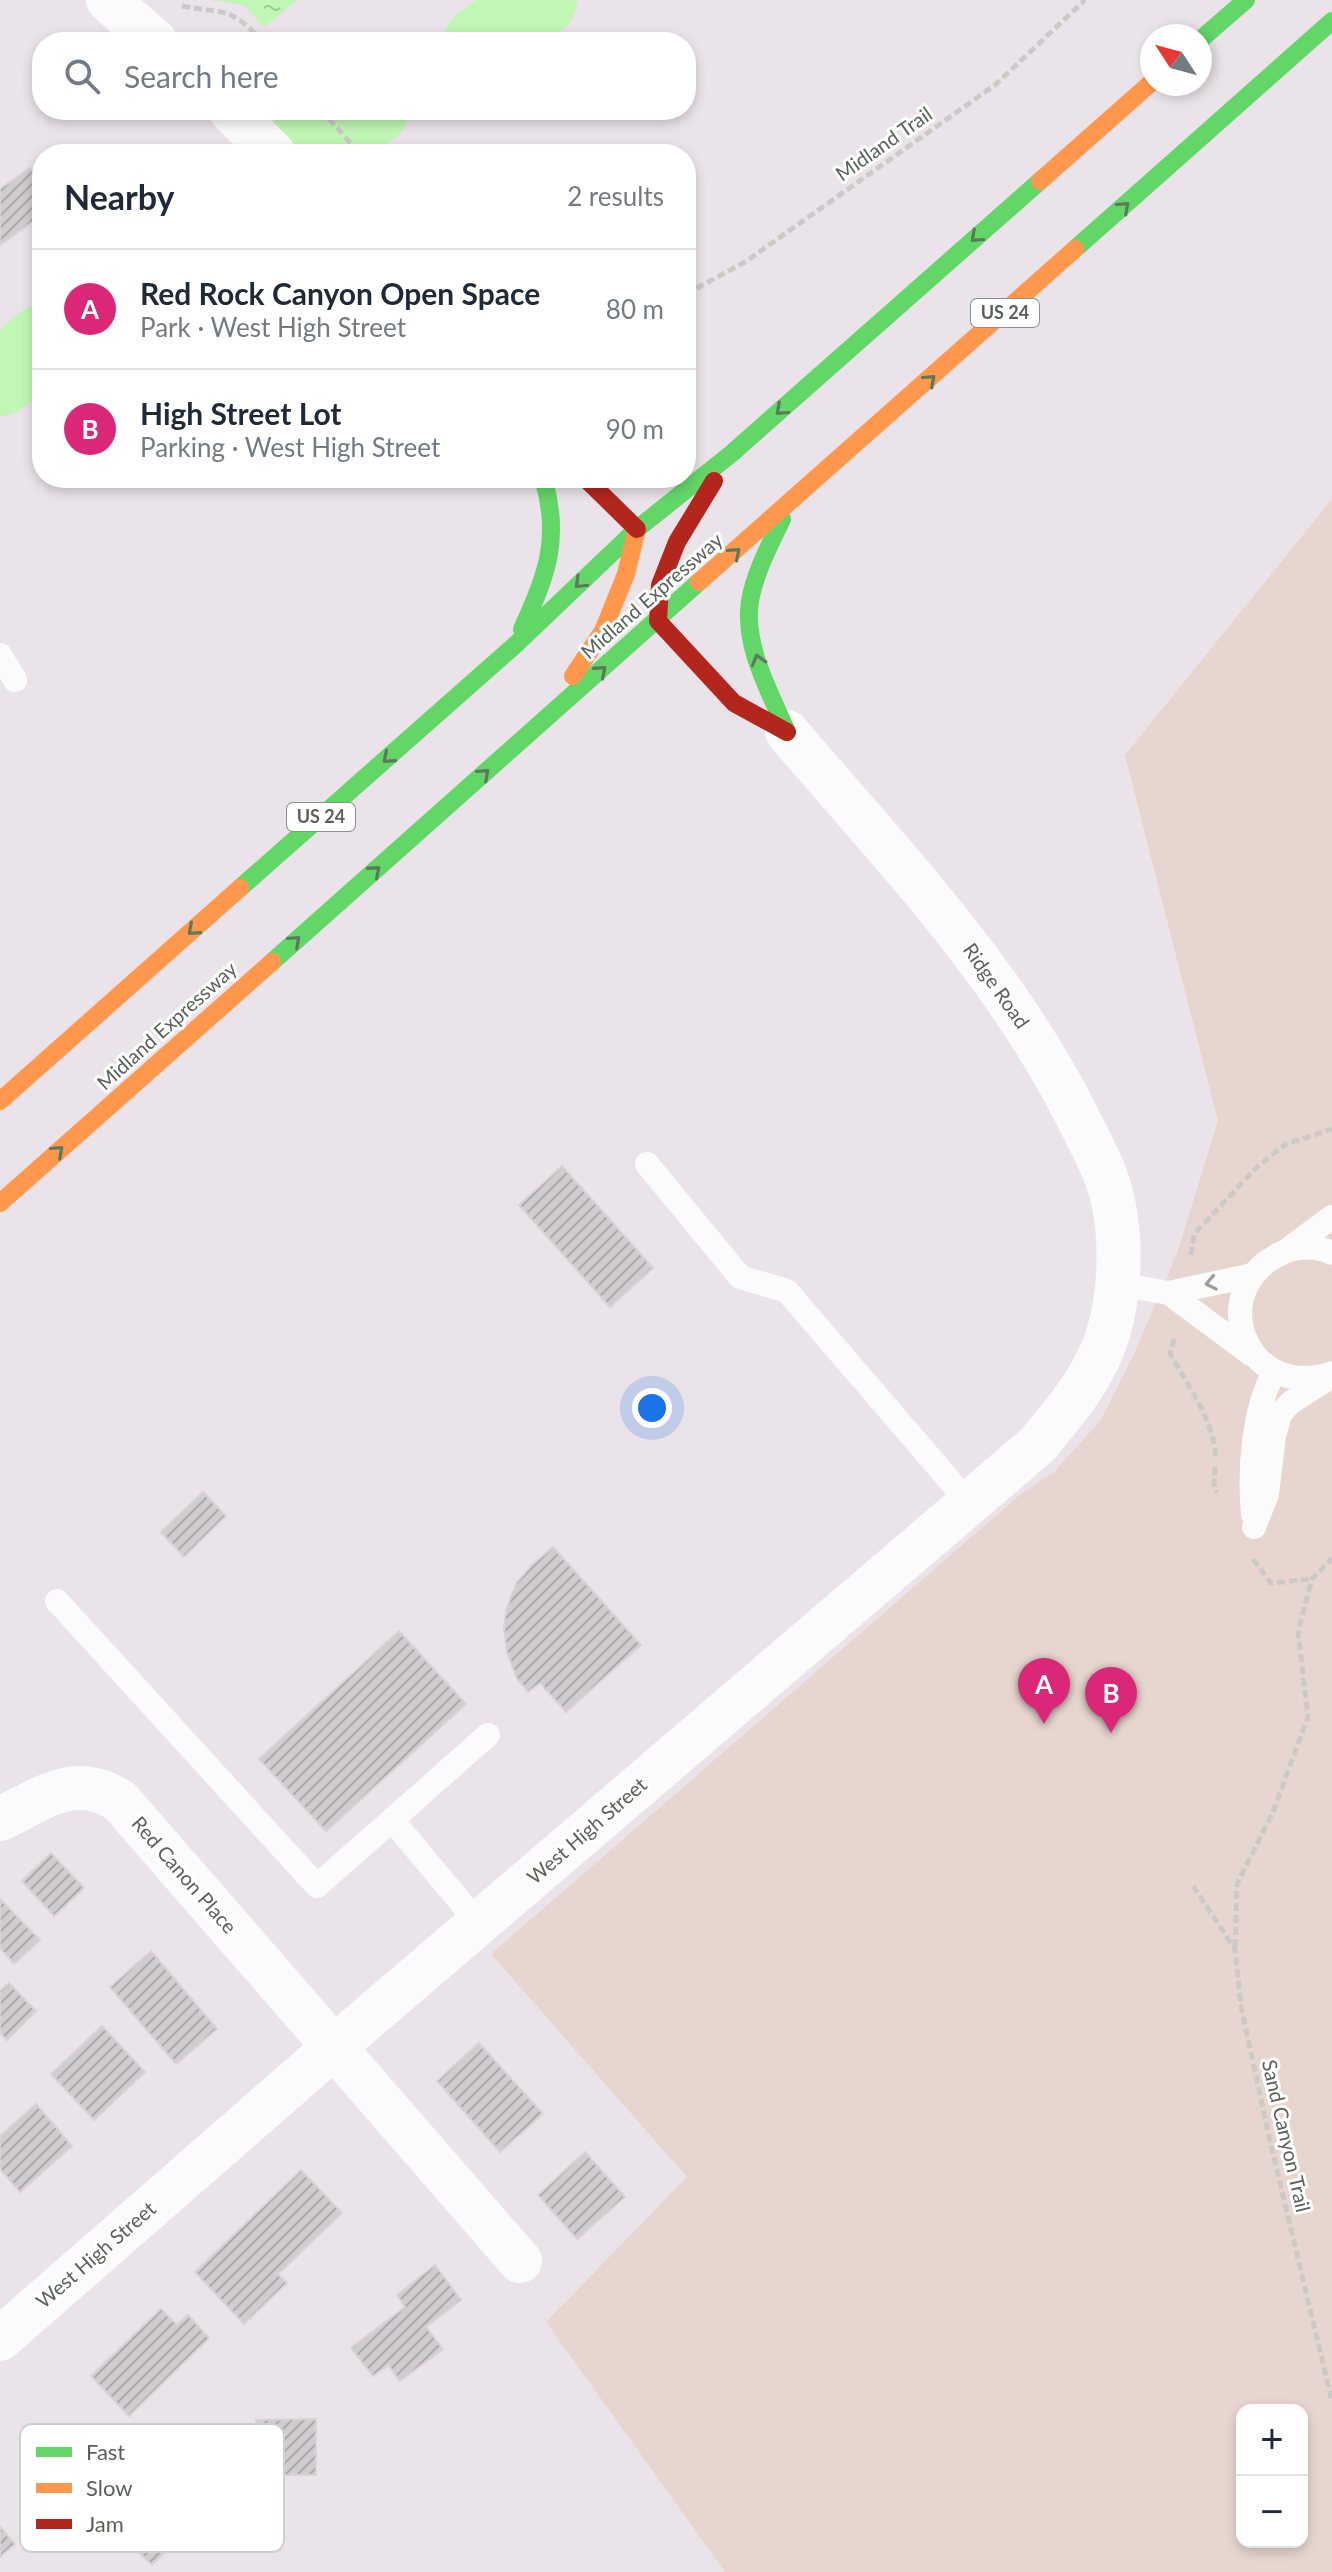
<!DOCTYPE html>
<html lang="en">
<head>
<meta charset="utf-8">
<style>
	:root { --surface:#fff; --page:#f6f6f7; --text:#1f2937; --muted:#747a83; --line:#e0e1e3; --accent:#db2777 }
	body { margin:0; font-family:Lato,sans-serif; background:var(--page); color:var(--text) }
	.controls { position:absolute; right:24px; bottom:24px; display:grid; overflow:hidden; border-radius:16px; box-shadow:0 4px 12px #0003 }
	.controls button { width:72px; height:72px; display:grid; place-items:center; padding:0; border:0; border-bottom:2px solid var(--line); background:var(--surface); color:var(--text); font:40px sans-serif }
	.compass { position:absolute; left:1140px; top:24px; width:72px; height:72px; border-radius:50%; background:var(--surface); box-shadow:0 4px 12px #0003; rotate:306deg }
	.you { position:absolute; left:652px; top:1408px; width:28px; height:28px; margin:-20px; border:6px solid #fff; border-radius:50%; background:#1a73e8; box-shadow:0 0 0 12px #1a73e833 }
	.badge { display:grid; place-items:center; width:52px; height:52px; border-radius:50%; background:var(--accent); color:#fff; font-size:26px; font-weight:700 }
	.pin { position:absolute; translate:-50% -66px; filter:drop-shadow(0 2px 4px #0008) }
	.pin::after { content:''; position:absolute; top:42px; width:28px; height:24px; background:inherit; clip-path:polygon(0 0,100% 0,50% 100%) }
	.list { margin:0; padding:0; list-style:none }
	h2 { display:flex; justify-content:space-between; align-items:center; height:104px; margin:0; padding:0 32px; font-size:34px }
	h2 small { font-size:26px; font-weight:400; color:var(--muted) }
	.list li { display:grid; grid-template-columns:52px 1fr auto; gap:24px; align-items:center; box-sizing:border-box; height:120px; padding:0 32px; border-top:2px solid var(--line) }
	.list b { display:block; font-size:30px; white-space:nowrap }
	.list p { margin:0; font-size:26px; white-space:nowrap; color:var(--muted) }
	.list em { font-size:26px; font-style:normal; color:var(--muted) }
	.icon { flex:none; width:44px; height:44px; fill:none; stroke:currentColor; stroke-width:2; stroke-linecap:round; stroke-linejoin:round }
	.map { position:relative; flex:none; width:1332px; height:2572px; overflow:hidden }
	.search { position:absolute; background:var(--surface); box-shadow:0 4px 12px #0003; left:32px; top:32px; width:664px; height:88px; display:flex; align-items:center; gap:20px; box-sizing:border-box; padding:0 28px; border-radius:32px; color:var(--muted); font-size:30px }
	.panel { position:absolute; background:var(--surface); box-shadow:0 4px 12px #0003; left:32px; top:144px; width:664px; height:344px; border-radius:32px }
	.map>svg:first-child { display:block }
</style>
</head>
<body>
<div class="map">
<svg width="1332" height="2572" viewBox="0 0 1332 2572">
	<defs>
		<pattern id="water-ripples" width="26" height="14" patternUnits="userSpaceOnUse" patternTransform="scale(2)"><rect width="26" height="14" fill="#c0f7b4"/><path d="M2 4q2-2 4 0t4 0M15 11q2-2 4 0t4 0" fill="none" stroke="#9fcb95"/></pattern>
		<pattern id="building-hatch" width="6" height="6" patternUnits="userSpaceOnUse" patternTransform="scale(2)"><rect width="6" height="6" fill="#d0cccf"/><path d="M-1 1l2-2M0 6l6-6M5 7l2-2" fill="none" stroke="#aca9ab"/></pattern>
	</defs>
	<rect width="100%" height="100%" fill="#eae3e9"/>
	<path fill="#e7d6d0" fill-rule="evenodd" d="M1332,499V2572H725L546,2322L687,2177L491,1954L1021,1494L1054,1472L1101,1420L1135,1352L1177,1253L1218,1121L1125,755ZM1242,2410H1302V2542H1242Z"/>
	<path fill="url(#water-ripples)" d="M213,0H298L264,27L244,5Z"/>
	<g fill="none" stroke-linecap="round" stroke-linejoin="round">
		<g stroke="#c0f7b4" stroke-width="74">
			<path d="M481,42L540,0"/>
			<path d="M292,154L371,110"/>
			<path d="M0,379L42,342"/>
		</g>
	</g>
	<g fill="url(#building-hatch)" stroke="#d9d2d8" stroke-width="2">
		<path d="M30,168L42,185V215L0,245V189Z"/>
		<path d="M562,1166L653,1268L610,1307L519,1205Z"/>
		<path d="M203,1492L226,1516L184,1557L161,1532Z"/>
		<path d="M553,1547L641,1645L566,1712L540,1683L528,1692L517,1679L507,1652L504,1629L506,1610L517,1582L532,1565Z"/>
		<path d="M399,1631L466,1704L326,1831L259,1759Z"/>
		<path d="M51,1853L84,1888L54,1916L22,1881Z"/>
		<path d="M0,1899L40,1940L14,1964L0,1948Z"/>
		<path d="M151,1951L217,2029L176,2064L110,1987Z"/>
		<path d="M9,1983L36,2011L7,2040L0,2033V1991Z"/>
		<path d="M102,2026L145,2072L94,2120L51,2074Z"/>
		<path d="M479,2043L543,2114L500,2152L437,2081Z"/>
		<path d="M36,2104L72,2146L20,2192L0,2169V2136Z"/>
		<path d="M585,2152L625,2197L577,2239L538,2195Z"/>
		<path d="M301,2170L342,2213L278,2274L287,2283L244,2324L195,2272Z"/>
		<path d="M435,2265L461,2300L426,2327L443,2349L400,2381L388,2365L373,2376L351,2348L405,2307L397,2295Z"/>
		<path d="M161,2309L177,2325L188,2315L209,2338L129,2416L91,2376Z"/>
		<path d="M316,2419V2475H257L256,2420Z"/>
		<path d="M155,2481L196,2521L152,2565L111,2525L122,2498L136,2486Z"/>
		<path d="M0,2527L15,2544L0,2557Z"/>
	</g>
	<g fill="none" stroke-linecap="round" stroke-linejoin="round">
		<g stroke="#cccac6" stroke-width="5" stroke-dasharray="8 4" stroke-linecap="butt">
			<path d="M182,6C224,14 232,6 262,42"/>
			<path d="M321,110L360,154"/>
			<path d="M686,294L745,262L995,85L1085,0"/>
			<path d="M1191,1255L1194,1234L1258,1166L1286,1144L1332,1129"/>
			<path d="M1174,1339L1170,1353C1189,1389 1212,1416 1216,1457"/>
			<path d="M1215,1467L1214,1487L1217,1493"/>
			<path d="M1253,1559L1271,1583L1312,1579"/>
			<path d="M1193,1886L1235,1949L1241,2006L1270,2141L1332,2401"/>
			<path d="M1235,1947L1237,1884L1273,1812L1308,1717L1298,1632L1312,1579L1332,1558"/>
		</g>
		<g stroke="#fcfbfc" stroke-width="24">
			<path d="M0,655L15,680"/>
			<path d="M647,1164L740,1277L787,1291L969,1503"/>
			<path d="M1289,1249L1332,1217"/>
			<path d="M1332,1253C1317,1246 1299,1246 1284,1252C1202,1288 1245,1403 1332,1373"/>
			<path d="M1117,1284L1169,1293L1251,1354"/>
			<path d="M1169,1293L1253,1275"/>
			<path d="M1253,1514C1249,1470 1253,1411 1274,1372"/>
			<path d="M1254,1527L1267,1494L1274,1436L1280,1414L1290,1403L1329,1378"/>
			<path d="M57,1601L317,1886L488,1735"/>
			<path d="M392,1820L479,1924"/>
		</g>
		<g stroke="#fcfbfc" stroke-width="44">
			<path d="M108,0L156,42"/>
			<path d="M230,110L274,154"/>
			<path d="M0,1819C43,1799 75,1771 120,1801L520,2261"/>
			<path d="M0,2339L333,2048L1037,1445C1065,1412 1095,1377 1108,1334C1120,1293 1122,1243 1113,1201C1107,1172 1091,1144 1078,1118C1006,973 891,854 787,732"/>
		</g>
		<g stroke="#63d668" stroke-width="18">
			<path d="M1200,40L1246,0"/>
			<path d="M1075,249L1332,21"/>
			<path d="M782,519C770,545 755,572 750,601C743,646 770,692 787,732"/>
			<path d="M522,629C547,576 561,537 543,478"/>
			<path d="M240,888L514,646L637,529L731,454L1040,181"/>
			<path d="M272,962L699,582"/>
		</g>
		<g stroke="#ff974d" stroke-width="18">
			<path d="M1040,181L1152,82"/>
			<path d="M699,582L1075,249"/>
			<path d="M573,676L603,631L626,574L637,529"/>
			<path d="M0,1101L240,888"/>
			<path d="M0,1203L272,962"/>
		</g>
		<g stroke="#b3261e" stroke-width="18">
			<path d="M585,478L637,529"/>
			<path d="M714,481L677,542L660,585L658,621L734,703L787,732"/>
		</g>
	</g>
	<defs><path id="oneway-chevron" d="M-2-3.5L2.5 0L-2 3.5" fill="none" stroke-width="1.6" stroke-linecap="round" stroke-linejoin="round" transform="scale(2)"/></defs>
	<g stroke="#5b795c">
		<use href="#oneway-chevron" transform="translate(1124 207) rotate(-42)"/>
		<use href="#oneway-chevron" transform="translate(976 237) rotate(138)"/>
		<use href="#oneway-chevron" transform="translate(930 380) rotate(-42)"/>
		<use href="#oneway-chevron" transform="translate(781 410) rotate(138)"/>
		<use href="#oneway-chevron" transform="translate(735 553) rotate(-41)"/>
		<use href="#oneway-chevron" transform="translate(580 583) rotate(136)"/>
		<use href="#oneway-chevron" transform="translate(758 660) rotate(-106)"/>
		<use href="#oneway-chevron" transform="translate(601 671) rotate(-41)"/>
		<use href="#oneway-chevron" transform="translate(388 758) rotate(139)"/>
		<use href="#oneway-chevron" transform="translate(484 774) rotate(-42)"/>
		<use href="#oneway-chevron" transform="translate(375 871) rotate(-41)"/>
		<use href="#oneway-chevron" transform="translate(193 930) rotate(139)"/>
		<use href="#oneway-chevron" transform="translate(295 941) rotate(-42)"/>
		<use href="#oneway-chevron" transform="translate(58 1151) rotate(-42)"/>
	</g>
	<use stroke="#9a9f9a" href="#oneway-chevron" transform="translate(1211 1283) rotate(169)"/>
	<g text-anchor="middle" stroke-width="6" stroke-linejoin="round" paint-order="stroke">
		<g fill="#fff" stroke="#8b918b" stroke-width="2">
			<rect x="971" y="299" width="68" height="28" rx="6"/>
			<rect x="287" y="803" width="68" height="28" rx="6"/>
		</g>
		<g font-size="18" font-weight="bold" fill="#596259">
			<text x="1005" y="319">US 24</text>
			<text x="321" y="823">US 24</text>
		</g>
		<g font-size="20" fill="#596259" stroke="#fff">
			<text transform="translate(884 144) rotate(-35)" y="7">Midland Trail</text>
			<text transform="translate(652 596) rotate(-41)" y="7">Midland Expressway</text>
			<text transform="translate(996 986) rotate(55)" y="7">Ridge Road</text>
			<text transform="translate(167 1026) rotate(-42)" y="7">Midland Expressway</text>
			<text transform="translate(587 1831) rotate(-41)" y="7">West High Street</text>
			<text transform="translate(184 1875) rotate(49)" y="7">Red Canon Place</text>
			<text transform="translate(1286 2136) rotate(77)" y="7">Sand Canyon Trail</text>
			<text transform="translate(96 2255) rotate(-41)" y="7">West High Street</text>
		</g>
	</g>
	<rect x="20" y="2424" width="264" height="128" rx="12" fill="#fff" stroke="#cdd0cd" stroke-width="2"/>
	<rect x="36" y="2447" width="36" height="10" fill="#63d668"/>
	<rect x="36" y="2483" width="36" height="10" fill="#ff974d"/>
	<rect x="36" y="2519" width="36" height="10" fill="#b3261e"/>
	<g font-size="22" fill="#596259">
		<text x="86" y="2460">Fast</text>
		<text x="86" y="2496">Slow</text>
		<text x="86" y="2532">Jam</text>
	</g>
</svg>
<div class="controls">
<button>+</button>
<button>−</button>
</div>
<svg class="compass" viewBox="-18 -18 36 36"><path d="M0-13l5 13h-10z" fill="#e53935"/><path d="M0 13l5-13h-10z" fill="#747a83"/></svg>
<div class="you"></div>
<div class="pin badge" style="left:1044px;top:1724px">A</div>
<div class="pin badge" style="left:1111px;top:1733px">B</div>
<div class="search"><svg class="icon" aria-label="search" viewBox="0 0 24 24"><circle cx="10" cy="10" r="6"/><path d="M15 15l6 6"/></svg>Search here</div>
<section class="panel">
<h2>Nearby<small>2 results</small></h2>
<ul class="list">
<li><span class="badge">A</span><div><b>Red Rock Canyon Open Space</b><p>Park · West High Street</p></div><em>80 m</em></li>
<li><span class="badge">B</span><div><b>High Street Lot</b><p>Parking · West High Street</p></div><em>90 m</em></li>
</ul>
</section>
</div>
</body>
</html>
